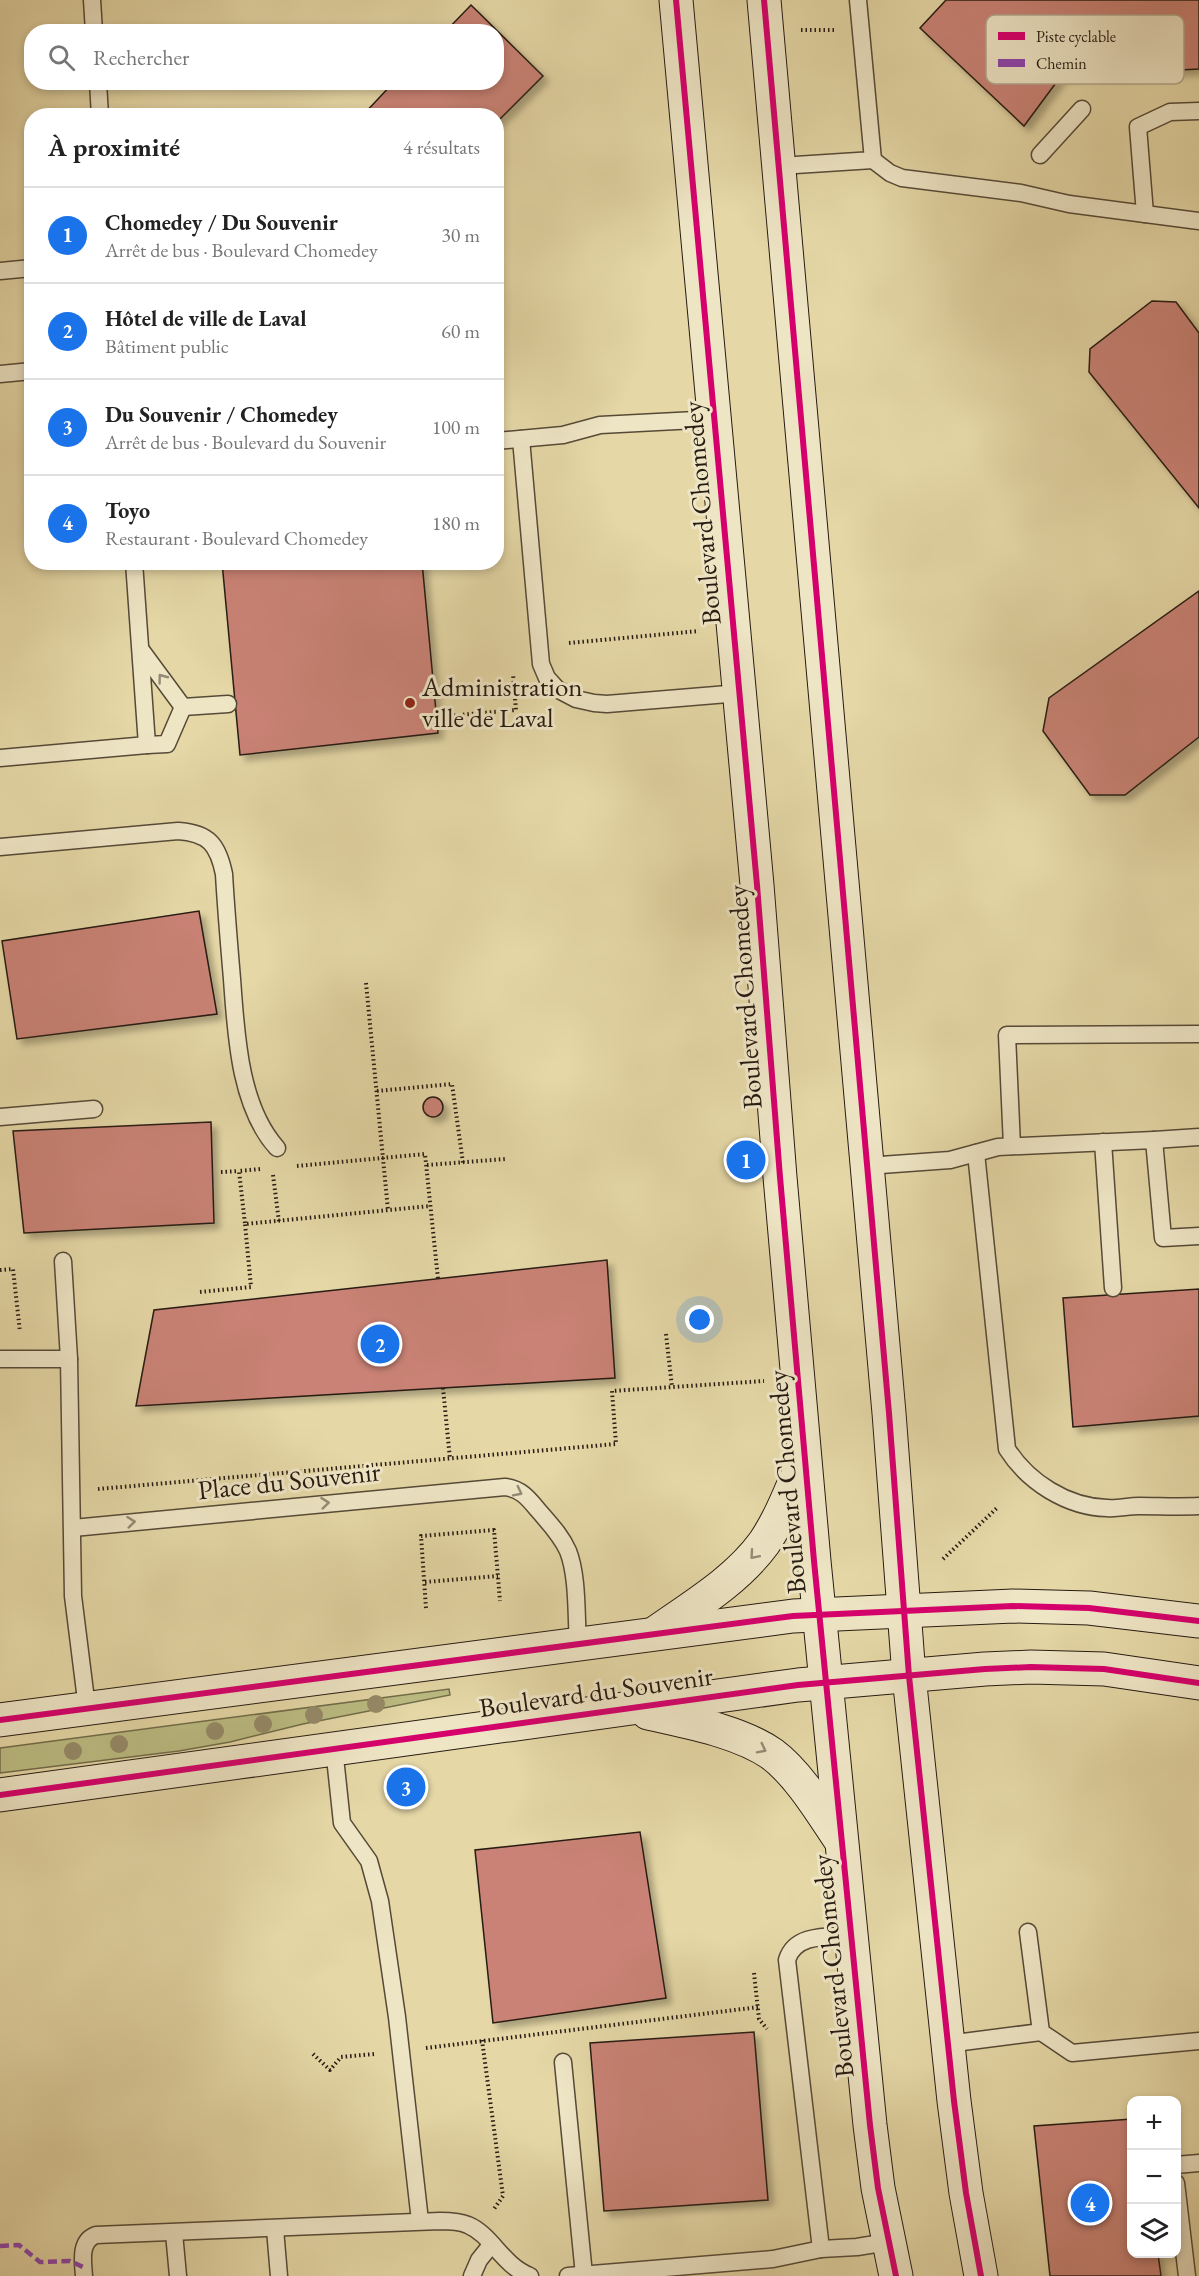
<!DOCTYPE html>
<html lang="fr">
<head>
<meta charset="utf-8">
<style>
	:root { --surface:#fff; --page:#f2f2f2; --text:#222; --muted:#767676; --line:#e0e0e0; --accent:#1a73e8 }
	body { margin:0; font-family:"EB Garamond",serif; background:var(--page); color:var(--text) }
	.controls { position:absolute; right:18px; bottom:18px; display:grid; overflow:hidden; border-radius:12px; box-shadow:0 3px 9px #0003 }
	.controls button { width:54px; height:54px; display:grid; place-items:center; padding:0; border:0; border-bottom:2px solid var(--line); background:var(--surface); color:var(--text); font:30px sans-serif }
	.you { position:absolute; left:700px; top:1320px; width:21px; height:21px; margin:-15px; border:4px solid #fff; border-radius:50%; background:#1a73e8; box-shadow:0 0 0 9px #1a73e833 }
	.badge { display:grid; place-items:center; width:39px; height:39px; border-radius:50%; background:var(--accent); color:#fff; font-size:20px; font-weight:700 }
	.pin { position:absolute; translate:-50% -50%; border:3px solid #fff; box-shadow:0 2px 6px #0006 }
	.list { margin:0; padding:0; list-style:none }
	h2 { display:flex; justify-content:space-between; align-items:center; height:78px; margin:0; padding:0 24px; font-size:26px }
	h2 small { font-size:20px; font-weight:400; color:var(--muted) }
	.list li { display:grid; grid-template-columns:39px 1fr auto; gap:18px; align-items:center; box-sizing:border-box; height:96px; padding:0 24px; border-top:2px solid var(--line) }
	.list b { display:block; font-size:22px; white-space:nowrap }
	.list p { margin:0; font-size:20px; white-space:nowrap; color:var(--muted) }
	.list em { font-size:20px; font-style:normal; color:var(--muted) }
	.icon { flex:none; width:33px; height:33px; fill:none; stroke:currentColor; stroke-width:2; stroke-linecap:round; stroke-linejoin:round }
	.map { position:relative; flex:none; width:1199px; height:2276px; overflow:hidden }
	.search { position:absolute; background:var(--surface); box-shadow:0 3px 9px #0003; left:24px; top:24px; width:480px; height:66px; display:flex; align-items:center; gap:15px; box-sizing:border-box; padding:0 21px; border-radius:24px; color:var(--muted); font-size:22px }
	.panel { position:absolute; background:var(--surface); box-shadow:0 3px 9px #0003; left:24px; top:108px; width:480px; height:462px; border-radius:24px }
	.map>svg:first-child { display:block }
</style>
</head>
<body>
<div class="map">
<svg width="1199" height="2276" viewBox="0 0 1199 2276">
	<defs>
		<filter id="shadow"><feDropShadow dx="5.5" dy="5.5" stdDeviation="3" flood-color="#0004"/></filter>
	</defs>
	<rect width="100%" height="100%" fill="#e5d7a6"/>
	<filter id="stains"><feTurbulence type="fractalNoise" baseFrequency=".00333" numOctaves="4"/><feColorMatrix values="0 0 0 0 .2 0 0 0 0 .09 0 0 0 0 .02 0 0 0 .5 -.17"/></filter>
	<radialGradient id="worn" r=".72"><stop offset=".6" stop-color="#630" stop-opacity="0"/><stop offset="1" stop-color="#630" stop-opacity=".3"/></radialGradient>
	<path fill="#bbbc82" stroke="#716c4a" stroke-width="1.5" d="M449,1689L450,1695L303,1724L230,1742L179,1751L0,1773V1748Z"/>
	<g fill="#c98275" stroke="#271b12" stroke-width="1.5" filter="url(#shadow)">
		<path d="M946,0H1199V69L1061,76L1024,126L920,28Z"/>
		<path d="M471,5L543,76L496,123V116H362L394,82H496V32H445Z"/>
		<path d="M1152,301L1176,302L1199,333V508L1089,372L1090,349Z"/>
		<path d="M222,562H422L438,733L240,755Z"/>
		<path d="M1199,591V737L1125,795H1090L1043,731L1049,698Z"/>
		<path d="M199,911L217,1014L17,1039L2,941Z"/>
		<circle cx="433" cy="1107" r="10"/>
		<path d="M211,1122L214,1223L24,1233L13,1131Z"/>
		<path d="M607,1260L615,1378L136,1406L154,1310Z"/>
		<path d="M1199,1289V1416L1073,1427L1063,1298Z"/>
		<path d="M640,1832L666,1998L493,2023L475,1850Z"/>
		<path d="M754,2032L768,2200L604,2211L590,2043Z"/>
		<path d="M1132,2119V2254H1158L1161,2276H1050L1034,2126Z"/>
	</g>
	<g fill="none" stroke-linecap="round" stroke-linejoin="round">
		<g stroke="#564a37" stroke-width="19">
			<g id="lane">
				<path d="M92,0L94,32"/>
				<path d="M98,82L100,116"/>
				<path d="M1040,155L1082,109"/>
				<path d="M873,160L890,173L902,178L1021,193L1069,204L1199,221"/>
				<path d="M780,166L873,160L858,0"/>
				<path d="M1145,214L1138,127L1170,112L1199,111"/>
				<path d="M0,271L32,268"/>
				<path d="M0,374L32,371"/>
				<path d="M521,439L541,664L547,678L557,689L576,699L594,703L607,704L740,693"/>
				<path d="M496,441L563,435L600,425L715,419"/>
				<path d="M141,650L183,707"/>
				<path d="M183,707L228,704"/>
				<path d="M147,745L167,744L183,707"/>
				<path d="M0,758L147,745L134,562"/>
				<path d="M0,847L178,831C209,833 218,845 224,874C226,909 229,944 232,979C236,1033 239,1106 277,1148"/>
				<path d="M0,1117L94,1109"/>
				<path d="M1154,1140L1199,1137"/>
				<path d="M1103,1142L1113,1288"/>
				<path d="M1012,1146L1007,1035L1199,1034"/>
				<path d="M976,1153L1007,1449C1028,1482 1067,1507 1107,1508C1117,1509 1128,1506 1139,1506C1159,1506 1179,1507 1199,1506"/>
				<path d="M867,1166L950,1160L998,1147L1154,1140L1163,1238L1199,1236"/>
				<path d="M63,1261L69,1359"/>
				<path d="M0,1359H69L73,1596L87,1708"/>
				<path d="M73,1528L505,1487C521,1489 528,1498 538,1510C549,1523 561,1535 568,1551C578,1576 576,1616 578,1643"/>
				<path d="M334,1748L342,1823L369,1861L380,1901L397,2017L420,2221"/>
				<path d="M1028,1932L1041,2032L1072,2053L1199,2041"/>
				<path d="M947,2044L1041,2032"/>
				<path d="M563,2062L584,2275"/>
				<path d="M1176,2165L1199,2163"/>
				<path d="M1176,2183L1187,2276"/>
				<path d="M275,2229L279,2276"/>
				<path d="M174,2233L178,2276"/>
				<path d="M821,2249L787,1960C795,1933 829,1937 852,1935"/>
				<path d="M84,2276C83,2262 79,2241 96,2235L440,2221C449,2221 459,2221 468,2225C492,2235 502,2265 530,2276"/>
				<path d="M472,2276L479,2260L491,2245"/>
				<path d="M568,2276L773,2259L821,2249L857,2247L888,2242"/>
			</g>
		</g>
		<g stroke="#271b12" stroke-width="35">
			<g id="secondary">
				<path d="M676,0L757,885L780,1177L814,1561L870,2125L878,2188L896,2276"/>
				<path d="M764,0L889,1413L909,1676L954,2101L966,2193L981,2276"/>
				<path d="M658,1631C695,1605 737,1580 764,1543C781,1518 792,1488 804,1460"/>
				<path d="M648,1713C687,1722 739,1731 772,1754C799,1774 822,1813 841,1841"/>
				<path d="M0,1720L793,1616L1013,1606L1089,1608L1199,1621"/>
				<path d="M0,1795L798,1685L985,1669L1031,1667L1104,1669L1199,1683"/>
			</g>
		</g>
		<g stroke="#271b12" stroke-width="4" stroke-dasharray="1.5 3" stroke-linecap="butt">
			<path d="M801,30H835"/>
			<path d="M569,643L699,631"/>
			<path d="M436,717L516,710L513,674"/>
			<path d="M366,983L388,1210"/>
			<path d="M377,1091L452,1084L463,1163"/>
			<path d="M427,1165L505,1159"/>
			<path d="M297,1166L425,1154L438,1279"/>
			<path d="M260,1169L239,1171L245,1224L430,1206"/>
			<path d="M221,1172L239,1171"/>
			<path d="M273,1175L279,1222"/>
			<path d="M0,1270L13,1269L20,1332"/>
			<path d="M200,1292L251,1287L245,1224"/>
			<path d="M666,1334L672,1387"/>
			<path d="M443,1388L450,1459"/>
			<path d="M98,1489L616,1444L612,1391L764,1381"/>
			<path d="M943,1559L998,1507"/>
			<path d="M425,1582L498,1576"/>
			<path d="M426,1608L421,1536L494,1530L500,1601"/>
			<path d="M754,1973L759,2019L767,2029"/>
			<path d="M482,2040L503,2196L494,2209"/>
			<path d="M426,2048L759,2007"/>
			<path d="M313,2054L330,2070L341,2057L374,2054"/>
		</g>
		<use href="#lane" stroke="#eee5c5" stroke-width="16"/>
		<use href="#secondary" stroke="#eee5c5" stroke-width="33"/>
		<path stroke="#8e44ad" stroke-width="4.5" stroke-dasharray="9 4.5" stroke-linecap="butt" d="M0,2246L19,2245L40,2262L70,2261L83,2267"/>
		<g stroke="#eee5c5" stroke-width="10">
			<g id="cycleway">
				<path d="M676,0L757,885L780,1177L814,1561L870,2125L878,2188L896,2276"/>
				<path d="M764,0L889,1413L909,1676L954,2101L966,2193L981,2276"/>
				<path d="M0,1720L793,1616L1013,1606L1089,1608L1199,1621"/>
				<path d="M0,1795L798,1685L985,1669L1031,1667L1104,1669L1199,1683"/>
			</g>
		</g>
		<use href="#cycleway" stroke="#d6006c" stroke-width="6"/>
	</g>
	<g fill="#958a67">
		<circle cx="376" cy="1704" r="9"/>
		<circle cx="314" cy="1715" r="9"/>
		<circle cx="263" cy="1724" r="9"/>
		<circle cx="215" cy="1731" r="9"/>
		<circle cx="119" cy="1744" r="9"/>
		<circle cx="73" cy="1751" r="9"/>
	</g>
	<defs><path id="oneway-chevron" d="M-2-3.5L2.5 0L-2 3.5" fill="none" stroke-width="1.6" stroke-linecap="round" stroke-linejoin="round" transform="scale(1.5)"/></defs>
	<g stroke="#948a74">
		<use href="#oneway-chevron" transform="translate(162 678) rotate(-127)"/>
		<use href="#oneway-chevron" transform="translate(518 1492) rotate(27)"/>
		<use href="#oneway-chevron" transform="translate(325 1503) rotate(-6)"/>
		<use href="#oneway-chevron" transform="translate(131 1522) rotate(-6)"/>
		<use href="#oneway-chevron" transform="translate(754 1555) rotate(131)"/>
		<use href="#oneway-chevron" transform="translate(762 1749) rotate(27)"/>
	</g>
	<circle fill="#8f2418" stroke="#eee5c5" stroke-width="2" cx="410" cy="703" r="6"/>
	<g text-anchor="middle" stroke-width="6" stroke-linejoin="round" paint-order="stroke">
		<g font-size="27" fill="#271b12" stroke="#eee5c5">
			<text transform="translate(702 513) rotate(-95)" y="9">Boulevard Chomedey</text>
			<text transform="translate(745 997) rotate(-94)" y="9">Boulevard Chomedey</text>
			<text transform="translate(289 1481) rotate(-6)" y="9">Place du Souvenir</text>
			<text transform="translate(787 1482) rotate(-95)" y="9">Boulevard Chomedey</text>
			<text transform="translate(596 1692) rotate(-8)" y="9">Boulevard du Souvenir</text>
			<text transform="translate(833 1966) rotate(-96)" y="9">Boulevard Chomedey</text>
		</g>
		<g font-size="27" fill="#271b12" stroke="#eee5c5" text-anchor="start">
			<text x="422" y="696">Administration<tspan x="422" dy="31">ville de Laval</tspan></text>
		</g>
	</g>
	<rect x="986" y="15" width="198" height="69" rx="9" fill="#eee5c5" stroke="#b2a88f" stroke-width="1.5"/>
	<rect x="998" y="32" width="27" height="8" fill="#d6006c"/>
	<rect x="998" y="59" width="27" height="8" fill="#8e44ad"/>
	<g font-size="16" fill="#271b12">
		<text x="1036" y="42">Piste cyclable</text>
		<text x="1036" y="69">Chemin</text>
	</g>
	<rect width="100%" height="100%" filter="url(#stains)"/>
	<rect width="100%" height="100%" fill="url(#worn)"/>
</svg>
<div class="controls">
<button>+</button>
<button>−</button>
<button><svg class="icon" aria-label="layers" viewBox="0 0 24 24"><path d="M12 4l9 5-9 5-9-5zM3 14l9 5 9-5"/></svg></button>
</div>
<div class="you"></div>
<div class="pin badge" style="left:746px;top:1160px">1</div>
<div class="pin badge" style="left:380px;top:1344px">2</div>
<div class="pin badge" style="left:406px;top:1787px">3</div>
<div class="pin badge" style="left:1090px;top:2203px">4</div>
<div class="search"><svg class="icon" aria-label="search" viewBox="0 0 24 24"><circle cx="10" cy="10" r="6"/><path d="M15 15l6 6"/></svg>Rechercher</div>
<section class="panel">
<h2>À proximité<small>4 résultats</small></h2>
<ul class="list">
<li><span class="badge">1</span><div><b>Chomedey / Du Souvenir</b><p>Arrêt de bus · Boulevard Chomedey</p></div><em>30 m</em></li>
<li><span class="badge">2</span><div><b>Hôtel de ville de Laval</b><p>Bâtiment public</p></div><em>60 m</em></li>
<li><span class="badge">3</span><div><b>Du Souvenir / Chomedey</b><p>Arrêt de bus · Boulevard du Souvenir</p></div><em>100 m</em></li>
<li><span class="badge">4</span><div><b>Toyo</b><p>Restaurant · Boulevard Chomedey</p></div><em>180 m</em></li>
</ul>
</section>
</div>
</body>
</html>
